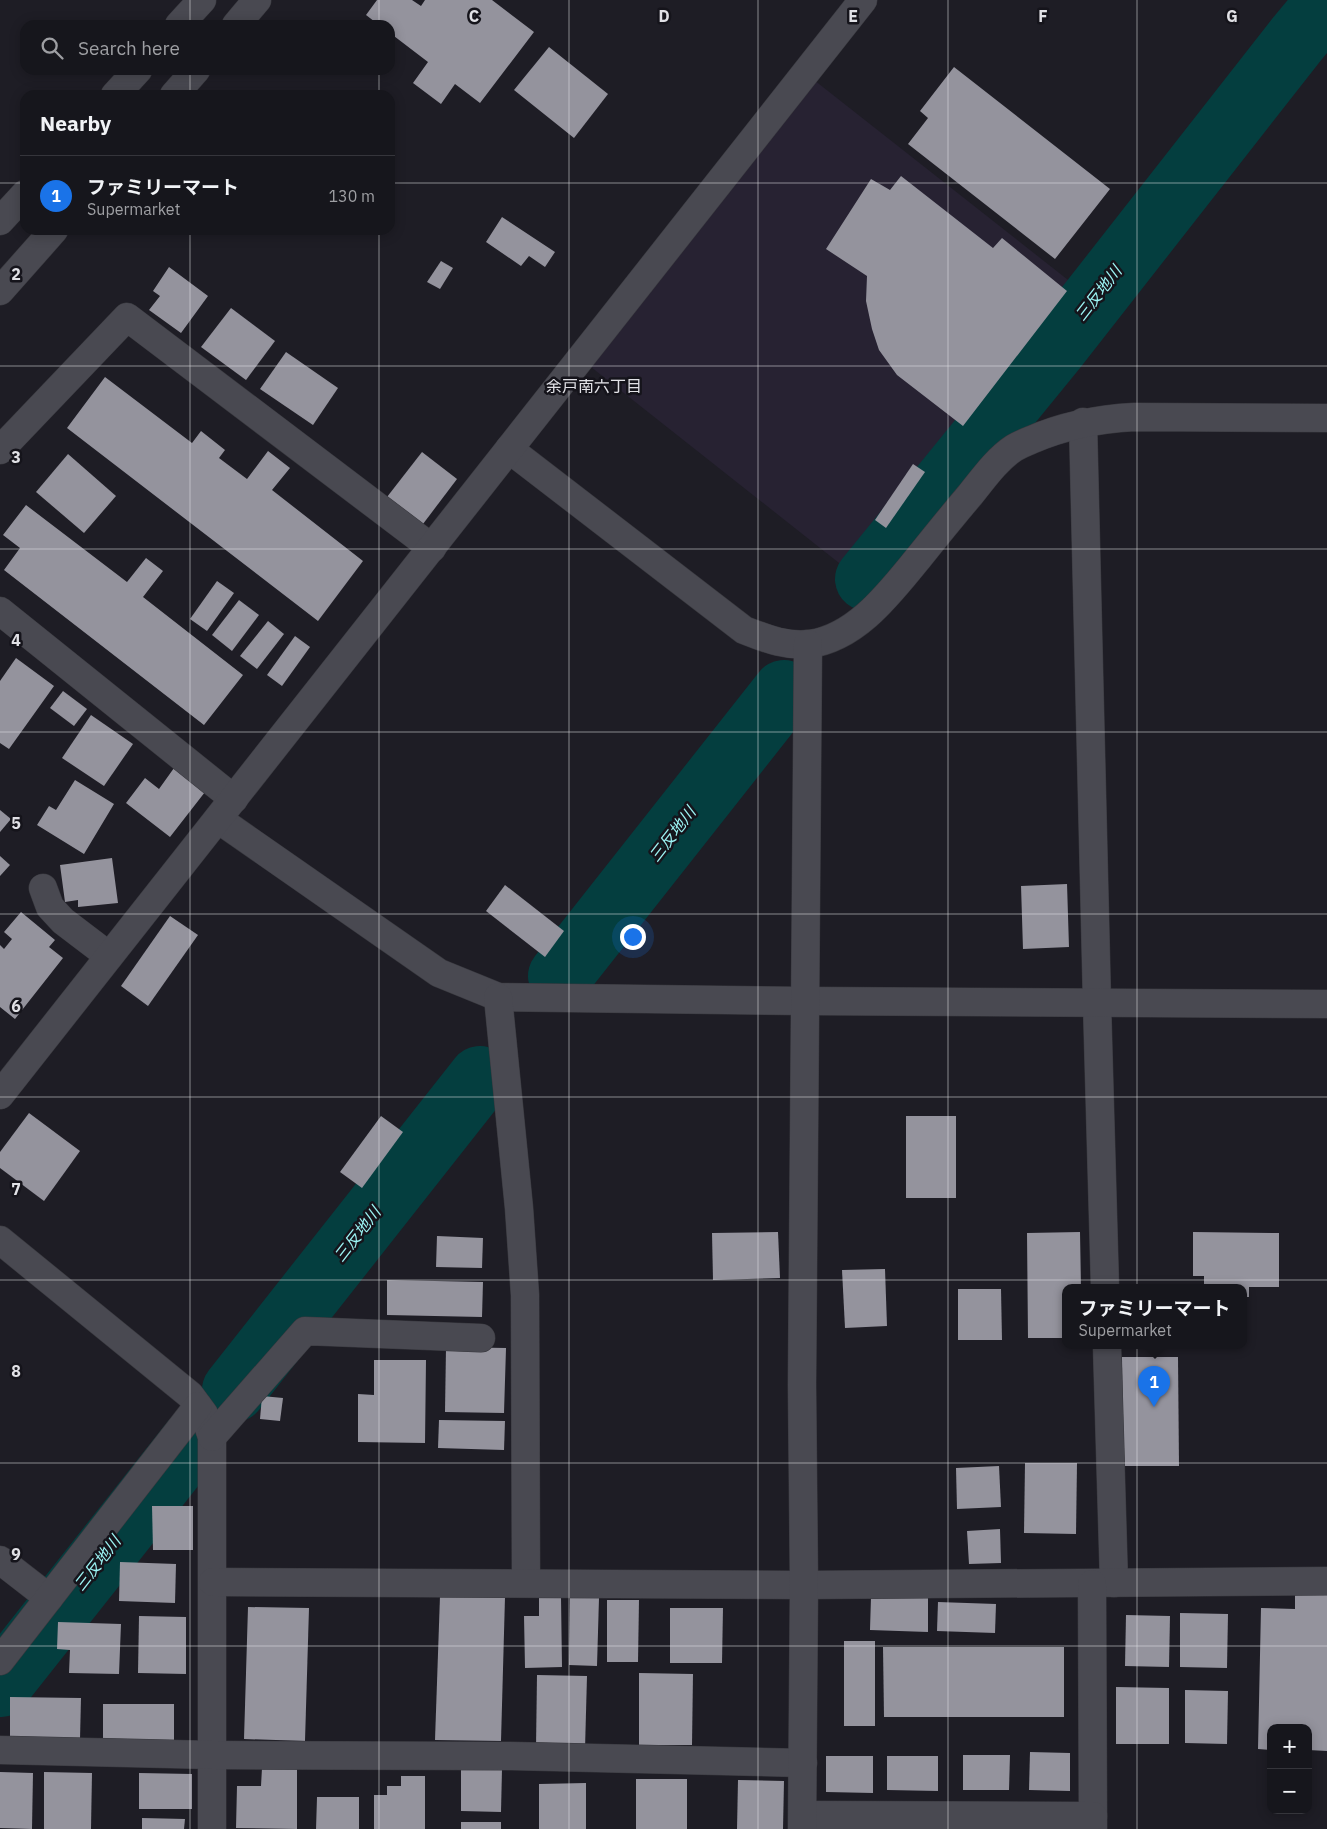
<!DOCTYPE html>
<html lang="en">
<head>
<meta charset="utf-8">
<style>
	:root { --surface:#16161c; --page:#232329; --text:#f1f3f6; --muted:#9e9fa3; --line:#35353b; --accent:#1a73e8 }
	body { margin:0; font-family:"IBM Plex Sans","Noto Sans JP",sans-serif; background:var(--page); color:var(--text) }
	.controls { position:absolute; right:15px; bottom:15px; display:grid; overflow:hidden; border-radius:10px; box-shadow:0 2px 12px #0003 }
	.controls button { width:45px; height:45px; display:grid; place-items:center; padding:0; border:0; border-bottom:1px solid var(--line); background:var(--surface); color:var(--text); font:25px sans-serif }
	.you { position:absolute; left:632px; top:936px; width:18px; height:18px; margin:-12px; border:4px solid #fff; border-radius:50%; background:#1a73e8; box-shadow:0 0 0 8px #1a73e833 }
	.badge { display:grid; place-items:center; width:32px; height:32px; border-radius:50%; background:var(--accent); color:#fff; font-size:16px; font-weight:700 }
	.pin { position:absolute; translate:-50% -41px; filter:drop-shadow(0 1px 2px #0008) }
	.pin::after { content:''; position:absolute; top:26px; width:18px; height:15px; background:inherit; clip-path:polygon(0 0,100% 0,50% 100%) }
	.popup { position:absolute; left:1062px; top:1284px; width:185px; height:65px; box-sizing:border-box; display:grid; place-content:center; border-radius:10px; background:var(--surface); filter:drop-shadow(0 1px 4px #0005); font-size:16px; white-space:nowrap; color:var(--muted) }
	.popup b { font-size:19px; color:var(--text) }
	.popup::after { content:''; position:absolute; left:50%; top:100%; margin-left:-10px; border:10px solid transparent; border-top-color:var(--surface) }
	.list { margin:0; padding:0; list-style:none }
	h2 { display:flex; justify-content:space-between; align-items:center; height:65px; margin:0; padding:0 20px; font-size:21px }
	h2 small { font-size:16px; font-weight:400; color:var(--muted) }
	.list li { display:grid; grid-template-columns:32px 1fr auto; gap:15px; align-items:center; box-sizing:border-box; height:80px; padding:0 20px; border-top:1px solid var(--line) }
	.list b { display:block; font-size:19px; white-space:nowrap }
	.list p { margin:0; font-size:16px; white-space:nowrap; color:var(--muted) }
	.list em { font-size:16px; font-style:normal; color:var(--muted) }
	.icon { flex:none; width:28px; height:28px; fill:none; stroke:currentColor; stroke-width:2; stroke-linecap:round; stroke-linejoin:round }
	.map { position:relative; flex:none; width:1327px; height:1829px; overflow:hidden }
	.search { position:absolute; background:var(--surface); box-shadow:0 2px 12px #0003; left:20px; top:20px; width:375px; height:55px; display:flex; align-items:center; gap:12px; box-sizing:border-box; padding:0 18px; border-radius:15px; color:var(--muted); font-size:19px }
	.panel { position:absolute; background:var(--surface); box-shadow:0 2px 12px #0003; left:20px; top:90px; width:375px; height:145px; border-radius:15px }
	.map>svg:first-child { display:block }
</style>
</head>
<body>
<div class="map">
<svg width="1327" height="1829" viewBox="0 0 1327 1829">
	<rect width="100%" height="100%" fill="#1e1d25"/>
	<path fill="#272232" d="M814,80L1077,287L853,574L591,367Z"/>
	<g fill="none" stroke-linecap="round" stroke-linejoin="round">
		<g stroke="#043e3f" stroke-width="64">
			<path d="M867,579L1055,348L1297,39L1321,10L1327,6"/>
			<path d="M560,976L784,692"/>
			<path d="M234,1390L480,1078"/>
			<path d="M0,1685L193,1441"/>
		</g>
	</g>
	<g fill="#94939d">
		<path d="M377,0H412L421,6L425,0H492L534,32L480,103L455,84L441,104L413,83L428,62L390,33V25H379L366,15Z"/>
		<path d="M549,47L608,94L574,138L514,90Z"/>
		<path d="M954,67L1110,189L1055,259L908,144L928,118L920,111Z"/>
		<path d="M901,176L993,248L1002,238L1067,291L963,426L897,375L879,350L872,329L866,301L867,276L826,249L871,179L890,190Z"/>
		<path d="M502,217L555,252L545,267L529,256L521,266L486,242Z"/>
		<path d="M441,261L453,268L440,289L427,282Z"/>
		<path d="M169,267L208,296L181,333L149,310L160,296L153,291Z"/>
		<path d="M231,308L275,341L246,380L201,347Z"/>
		<path d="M286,352L338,388L313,425L260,389Z"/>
		<path d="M105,377L192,443L201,431L225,450L219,458L247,479L268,451L290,468L272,490L363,561L318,621L67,428Z"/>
		<path d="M422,452L457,479L423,524L387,497Z"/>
		<path d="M68,454L116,496L84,533L36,492Z"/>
		<path d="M913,464L925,472L886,528L875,520Z"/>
		<path d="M26,505L127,582L146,558L163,571L143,597L243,675L204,725L4,570L20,548L3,535Z"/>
		<path d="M217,581L234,593L207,631L190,619Z"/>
		<path d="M239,600L259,615L232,651L212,635Z"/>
		<path d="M268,621L284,634L257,669L240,656Z"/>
		<path d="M295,636L310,647L282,686L267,675Z"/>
		<path d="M16,658L54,686L9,749L0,743V681Z"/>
		<path d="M63,691L87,709L74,726L50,708Z"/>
		<path d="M91,715L133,744L104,786L62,758Z"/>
		<path d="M174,768L205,792L170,837L126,803L145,778L159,789Z"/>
		<path d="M75,780L114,804L84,854L37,825L49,806L56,810Z"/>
		<path d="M0,810L11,819L0,832Z"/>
		<path d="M0,856L10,865L0,876Z"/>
		<path d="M112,858L118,903L78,907V900L65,902L60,865Z"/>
		<path d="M1067,884L1069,947L1023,949L1021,886Z"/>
		<path d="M505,885L564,931L545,957L486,911Z"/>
		<path d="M21,912L55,940L49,947L63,958L15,1019L0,1007V945L4,949L12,939L4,932Z"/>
		<path d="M170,916L198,935L148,1006L121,986Z"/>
		<path d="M29,1113L80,1151L44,1201L0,1168V1152Z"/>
		<path d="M381,1116L403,1132L362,1188L340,1172Z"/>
		<rect x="906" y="1116" width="50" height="82"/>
		<path d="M778,1232L780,1278L713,1280L712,1233Z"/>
		<path d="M1080,1232L1081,1288H1065V1338H1028L1027,1233Z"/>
		<path d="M1193,1232L1279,1233V1287H1249V1297H1243V1288H1204V1276H1193Z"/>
		<path d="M437,1236L483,1238L482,1268L436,1267Z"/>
		<path d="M885,1269L887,1326L845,1328L842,1270Z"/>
		<path d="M387,1280L483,1282L482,1317L387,1315Z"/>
		<path d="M958,1289H1001L1002,1340H958Z"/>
		<path d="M446,1347L506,1348L504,1413L445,1412Z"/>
		<path d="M1122,1357H1178L1179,1466H1123Z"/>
		<path d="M374,1360H426L425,1443L358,1442V1394L374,1395Z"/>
		<path d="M262,1396L283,1398L280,1421L260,1419Z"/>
		<path d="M439,1420L505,1421L504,1450L438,1448Z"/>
		<path d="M1025,1463H1077L1076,1534L1024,1533Z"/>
		<path d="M999,1466L1001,1507L957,1509L956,1468Z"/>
		<path d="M152,1506H193V1550H153Z"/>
		<path d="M1000,1529L1001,1563L969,1564L967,1531Z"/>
		<path d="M120,1562L176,1564L175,1603L119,1601Z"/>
		<path d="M1295,1595H1327V1751L1308,1750V1728H1271V1750L1258,1749L1261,1608L1295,1609Z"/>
		<path d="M440,1596L505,1597L501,1741L435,1740Z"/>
		<path d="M539,1597H561L562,1667L525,1668L524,1616H539Z"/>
		<path d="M871,1597L928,1598V1632L870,1630Z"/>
		<path d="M570,1598H599L597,1666L569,1665Z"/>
		<path d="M607,1600H639L638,1662H607Z"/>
		<path d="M938,1602L996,1604L995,1633L937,1631Z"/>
		<path d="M248,1607L309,1608L305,1741L244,1739Z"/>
		<path d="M670,1608H723L722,1663H670Z"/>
		<path d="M1180,1613L1228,1614L1227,1668L1180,1667Z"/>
		<path d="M1126,1615L1170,1616L1169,1667L1125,1666Z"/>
		<path d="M139,1616L186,1617V1674L138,1673Z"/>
		<path d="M58,1622L121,1624L119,1674L69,1673L70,1650L57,1649Z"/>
		<rect x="844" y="1641" width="31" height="85"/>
		<path d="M883,1647H1064V1717H884Z"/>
		<path d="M639,1673L693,1674L692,1745H639Z"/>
		<path d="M537,1675L587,1676L585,1749L536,1748Z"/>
		<path d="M1116,1687L1169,1688V1744H1116Z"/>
		<path d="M1185,1690L1228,1691L1227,1744L1185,1743Z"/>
		<path d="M10,1697L81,1698L80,1739L10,1738Z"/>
		<rect x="103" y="1704" width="71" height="37"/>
		<path d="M1030,1752L1070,1753V1791L1029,1790Z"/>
		<path d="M963,1755H1010L1009,1790H963Z"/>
		<path d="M826,1756H873V1793L826,1792Z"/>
		<path d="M887,1756H938V1791L887,1790Z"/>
		<path d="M262,1768H297V1829L236,1828L237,1786H261Z"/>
		<path d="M461,1769H502L501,1812L461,1811Z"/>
		<path d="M0,1772L33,1773L32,1829L0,1828Z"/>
		<path d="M44,1772L92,1773L91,1829H44Z"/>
		<path d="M139,1773L192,1774V1809H139Z"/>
		<path d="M401,1776H425V1829H374V1795H387V1786H401Z"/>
		<rect x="636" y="1779" width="51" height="50"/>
		<path d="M738,1780L784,1781L783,1829H737Z"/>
		<path d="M586,1783V1829H539V1784Z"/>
		<path d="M317,1797H359V1829H316Z"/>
		<path d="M142,1818L185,1819L184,1829H142Z"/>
		<rect x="461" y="1822" width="40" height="7"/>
	</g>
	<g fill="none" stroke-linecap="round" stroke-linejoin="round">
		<g stroke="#38383e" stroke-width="29">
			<g id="minor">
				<path d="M179,25L202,0"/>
				<path d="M236,25L257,0"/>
				<path d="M115,95L138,70"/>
				<path d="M174,95L196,70"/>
				<path d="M0,221L25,194"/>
				<path d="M0,291L54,230"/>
				<path d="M1083,422L1097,1003L1105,1288"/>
				<path d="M509,449L744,630C765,638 786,647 810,644C858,637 891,591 920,556C936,536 953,515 970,495C983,479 997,459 1014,448C1019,445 1026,442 1031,440C1065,425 1098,419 1134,417L1327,418"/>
				<path d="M0,450L127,317L432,548"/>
				<path d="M0,611L234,799"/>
				<path d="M218,819L439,973L498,997L805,1001L1327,1004"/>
				<path d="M43,888L50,907L63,921L109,956"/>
				<path d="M498,997L519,1208L525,1295L526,1583"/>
				<path d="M0,1095L863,0"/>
				<path d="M0,1240L190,1395L204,1414L212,1437V1829"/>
				<path d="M1107,1346L1114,1583"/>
				<path d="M212,1437L305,1331L481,1338"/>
				<path d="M0,1560L49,1598"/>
				<path d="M213,1582L804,1585L1327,1581"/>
				<path d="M1092,1584L1093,1829"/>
				<path d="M0,1661L198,1406"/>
				<path d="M0,1750L212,1755L511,1756L803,1763"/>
				<path d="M803,1815L1093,1816"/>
				<path d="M802,1829L804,1585L802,1385L808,644"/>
			</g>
		</g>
		<use href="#minor" stroke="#494951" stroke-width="28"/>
	</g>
	<path fill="none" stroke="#e1e1e6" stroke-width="1" stroke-opacity="0.55" d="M190,0V25M379,0V25M569,0V1829M758,0V1829M948,0V1829M1137,0V1829M190,70V95M379,70V95M0,183H25M390,183H1327M190,230V1829M379,230V1829M0,366H1327M0,549H1327M0,732H1327M0,914H1327M0,1097H1327M0,1280H1327M0,1463H1327M0,1646H1327"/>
	<g text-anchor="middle" stroke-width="5" stroke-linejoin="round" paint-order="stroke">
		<g font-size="16" font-style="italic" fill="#9cf4f4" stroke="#15141b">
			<text transform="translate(1098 293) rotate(-52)" y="6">三反地川</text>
			<text transform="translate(672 834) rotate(-52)" y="6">三反地川</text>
			<text transform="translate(357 1234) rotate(-52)" y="6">三反地川</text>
			<text transform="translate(97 1563) rotate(-52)" y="6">三反地川</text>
		</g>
		<g font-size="16" fill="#e1e1e6" stroke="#15141b">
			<text x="594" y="392">余戸南六丁目</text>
		</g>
	</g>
	<g font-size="16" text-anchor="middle" font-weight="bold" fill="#e1e1e6" stroke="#15141b" stroke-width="5" stroke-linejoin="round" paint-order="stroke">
		<text x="474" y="22">C</text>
		<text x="664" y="22">D</text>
		<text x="853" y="22">E</text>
		<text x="1043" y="22">F</text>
		<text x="1232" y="22">G</text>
		<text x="16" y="280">2</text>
		<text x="16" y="463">3</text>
		<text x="16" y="646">4</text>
		<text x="16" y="829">5</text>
		<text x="16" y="1012">6</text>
		<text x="16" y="1195">7</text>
		<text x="16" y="1377">8</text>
		<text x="16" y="1560">9</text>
	</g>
</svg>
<div class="controls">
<button>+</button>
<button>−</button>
</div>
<div class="you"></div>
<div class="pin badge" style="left:1154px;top:1407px">1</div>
<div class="popup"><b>ファミリーマート</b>Supermarket</div>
<div class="search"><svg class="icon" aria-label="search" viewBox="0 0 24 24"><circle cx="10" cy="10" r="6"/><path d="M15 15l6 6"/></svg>Search here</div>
<section class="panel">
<h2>Nearby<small></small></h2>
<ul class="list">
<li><span class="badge">1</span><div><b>ファミリーマート</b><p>Supermarket</p></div><em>130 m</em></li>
</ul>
</section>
</div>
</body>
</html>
